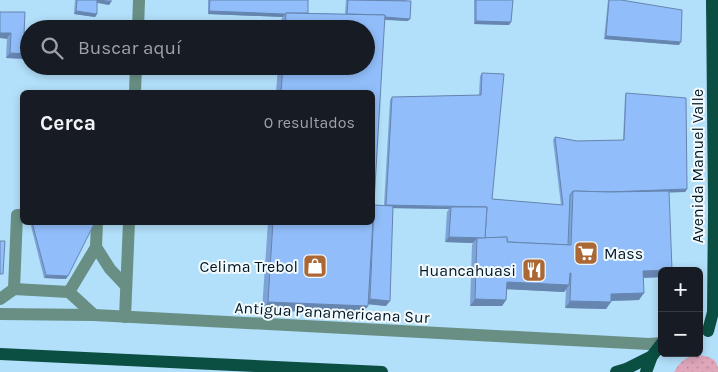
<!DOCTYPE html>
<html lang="es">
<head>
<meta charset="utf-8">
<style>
	:root { --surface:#171b24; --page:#20242c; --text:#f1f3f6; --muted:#9ea1a6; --line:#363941 }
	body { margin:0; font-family:Karla,sans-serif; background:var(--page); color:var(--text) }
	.controls { position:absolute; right:15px; bottom:15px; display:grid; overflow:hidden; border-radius:8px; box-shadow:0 2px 8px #0003 }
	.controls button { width:45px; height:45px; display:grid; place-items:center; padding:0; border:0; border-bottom:1px solid var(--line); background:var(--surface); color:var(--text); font:25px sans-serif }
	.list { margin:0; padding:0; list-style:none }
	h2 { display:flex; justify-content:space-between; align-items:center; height:65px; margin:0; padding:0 20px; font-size:21px }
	h2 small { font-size:16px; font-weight:400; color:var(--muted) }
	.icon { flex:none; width:28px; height:28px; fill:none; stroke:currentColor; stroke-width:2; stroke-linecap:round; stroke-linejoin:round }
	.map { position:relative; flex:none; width:718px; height:372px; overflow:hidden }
	.search { position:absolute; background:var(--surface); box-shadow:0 2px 8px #0003; left:20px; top:20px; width:355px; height:55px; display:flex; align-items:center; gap:12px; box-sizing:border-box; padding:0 18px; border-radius:28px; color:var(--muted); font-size:19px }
	.panel { position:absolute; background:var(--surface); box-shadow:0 2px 8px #0003; left:20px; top:90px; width:355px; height:135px; border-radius:8px }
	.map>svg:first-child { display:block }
</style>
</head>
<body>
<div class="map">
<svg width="718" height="372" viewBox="0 0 718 372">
	<defs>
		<pattern id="grass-dots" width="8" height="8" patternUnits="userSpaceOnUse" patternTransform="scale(1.25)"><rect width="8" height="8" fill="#dfa6ba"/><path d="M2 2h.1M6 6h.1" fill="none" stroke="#be8ea0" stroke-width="1.8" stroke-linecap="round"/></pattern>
	</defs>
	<rect width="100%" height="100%" fill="#b2dffa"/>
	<path fill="url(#grass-dots)" d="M699,355C711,357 718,359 718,372H674C680,361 687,356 699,355Z"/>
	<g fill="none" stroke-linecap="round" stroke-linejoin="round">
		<g stroke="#698f84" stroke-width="12">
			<path d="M96,247L110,269L126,286"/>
			<path d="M14,289L17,215H22"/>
			<path d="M69,292L96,247L97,222"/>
			<path d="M0,299L14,289L69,292L94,315"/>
		</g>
		<g stroke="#698f84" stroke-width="12">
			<path d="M138,29L139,0"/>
			<path d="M135,92L136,66"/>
			<path d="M125,317L129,222"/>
		</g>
		<path stroke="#698f84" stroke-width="12" d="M0,314L94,315L649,344L662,343"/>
		<g stroke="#0b4f42" stroke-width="12">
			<path d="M708,331L713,312L714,209L712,0"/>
			<path d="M0,354L382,372"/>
			<path d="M616,372L626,369L652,356"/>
			<path d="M646,372L652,356L662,343"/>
		</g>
	</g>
	<g fill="#7da3d7">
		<path d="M75,0H111L109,5L97,3V14L95,17L74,14Z"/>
		<path d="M208,0H308V13L345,14L346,0H407L408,21L384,20L374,205H384L390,100L392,97L479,95L480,76L482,73L492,199L561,205L553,140L555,137L577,141L623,140L625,96L626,93L687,189L685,192H669L662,277L644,278L639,300L611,301L606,309L565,308L566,290L564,292L507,289L506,300L502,306H470L472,245L473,243L445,242L447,212L449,209L393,208L386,306L368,304L362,314L262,310L268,222H372V92H276L278,66H366V29H280V21L283,17L208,14Z"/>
		<path d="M474,0H513L511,22L509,25L474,24Z"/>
		<path d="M608,0H621L679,45L604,39Z"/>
		<path d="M25,12L24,34H29V59L6,58L7,39Z"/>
		<path d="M30,222H75L66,279L44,278Z"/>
	</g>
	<g fill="#6685af">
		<path d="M96,0H100L111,2L109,5L95,2Z"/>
		<path d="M76,11L97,14L95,17L74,14Z"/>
		<path d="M209,11L285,14L283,17L208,14Z"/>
		<path d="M347,15L410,19L408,21L345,17Z"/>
		<path d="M476,21L511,22L509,25L474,24Z"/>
		<path d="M0,33H11L7,39L0,38Z"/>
		<path d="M606,36L681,42L679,45L604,39Z"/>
		<path d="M10,53L29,54V59L6,58Z"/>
		<path d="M687,189L685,192L576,196L578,194Z"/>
		<path d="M386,205L451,207L449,209L384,208Z"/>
		<path d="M449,237L477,238L473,243L445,242Z"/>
		<path d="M672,270L662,271V277L638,278L643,271Z"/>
		<path d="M46,275L68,276L66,279L44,278Z"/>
		<path d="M507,282L569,285L564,292L502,289Z"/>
		<path d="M644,293L639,300L606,301L611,294Z"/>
		<path d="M370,299L390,301L386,306L366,304Z"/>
		<path d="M475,299L506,300L502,306H470Z"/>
		<path d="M570,301L611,302L606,309L565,308Z"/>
		<path d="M268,302L368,306L362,314L262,310Z"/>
	</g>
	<g fill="#91befa" stroke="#6685af">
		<path d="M77,0H97V14L76,11Z"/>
		<path d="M100,0H111V2Z"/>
		<path d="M210,0H308V13H286L285,14L209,11Z"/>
		<path d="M348,0L411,1L410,19L385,17V15L347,14Z"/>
		<path d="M476,0H513L511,22L476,21Z"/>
		<path d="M609,0H621L682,10L681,42L606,36Z"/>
		<path d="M0,12H25L24,34H29V54L10,53L11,33H0Z"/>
		<path d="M286,13L385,15L368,306L268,302L273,222H372V92H281L283,66H366V29H285Z"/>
		<path d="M482,73L504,74L492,199L563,205L555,137L577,141L624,140L626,93L686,98L687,189L608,192L573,191L570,195L568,245L507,242V237L485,238L487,207L386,205L392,97L481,95Z"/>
		<path d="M573,191L609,192L669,191L672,270L643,271L644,293L611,294V302L570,301L571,273H570L569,285L507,282L506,300L475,299L477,238L507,237V242L571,245Z"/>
		<path d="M374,205L393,206L390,301L370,299Z"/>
		<path d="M451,207H487L485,238L449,237Z"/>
		<path d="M32,222H75L94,224L68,276L46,275Z"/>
		<path d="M0,241H5L3,274H0Z"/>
	</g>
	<defs>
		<g id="supermarket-square" transform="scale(1.25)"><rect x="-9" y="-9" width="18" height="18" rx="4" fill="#ab6835" stroke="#f2fafe"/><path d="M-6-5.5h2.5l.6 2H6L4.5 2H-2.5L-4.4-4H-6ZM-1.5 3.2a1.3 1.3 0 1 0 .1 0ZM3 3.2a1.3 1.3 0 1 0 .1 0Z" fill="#fff"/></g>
		<g id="shop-square" transform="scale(1.25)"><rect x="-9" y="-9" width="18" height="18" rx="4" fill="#ab6835" stroke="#f2fafe"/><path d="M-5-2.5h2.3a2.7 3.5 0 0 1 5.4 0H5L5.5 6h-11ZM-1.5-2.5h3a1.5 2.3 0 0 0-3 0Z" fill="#fff"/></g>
		<g id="restaurant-square" transform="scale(1.25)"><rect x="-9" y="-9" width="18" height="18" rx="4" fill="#ab6835" stroke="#f2fafe"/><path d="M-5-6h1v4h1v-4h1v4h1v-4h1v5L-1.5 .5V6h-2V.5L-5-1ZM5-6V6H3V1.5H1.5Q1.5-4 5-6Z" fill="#fff"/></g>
	</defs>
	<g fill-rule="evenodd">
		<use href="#supermarket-square" x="586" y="253"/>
		<use href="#shop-square" x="315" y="266"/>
		<use href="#restaurant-square" x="534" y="270"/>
	</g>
	<g text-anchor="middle" stroke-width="4" stroke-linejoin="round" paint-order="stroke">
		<g font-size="16" fill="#011724" stroke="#f2fafe">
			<text transform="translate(697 166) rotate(-90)" y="6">Avenida Manuel Valle</text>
			<text transform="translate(332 312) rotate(3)" y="6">Antigua Panamericana Sur</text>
		</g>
		<g font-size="16" fill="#011724" stroke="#f2fafe" text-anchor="end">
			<text x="604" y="259" text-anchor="start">Mass</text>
			<text x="298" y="272">Celima Trebol</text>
			<text x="516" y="276">Huancahuasi</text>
		</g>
	</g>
</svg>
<div class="controls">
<button>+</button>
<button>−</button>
</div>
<div class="search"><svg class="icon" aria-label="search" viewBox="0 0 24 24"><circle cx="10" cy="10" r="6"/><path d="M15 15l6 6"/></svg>Buscar aquí</div>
<section class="panel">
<h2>Cerca<small>0 resultados</small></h2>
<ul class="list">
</ul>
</section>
</div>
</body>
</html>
